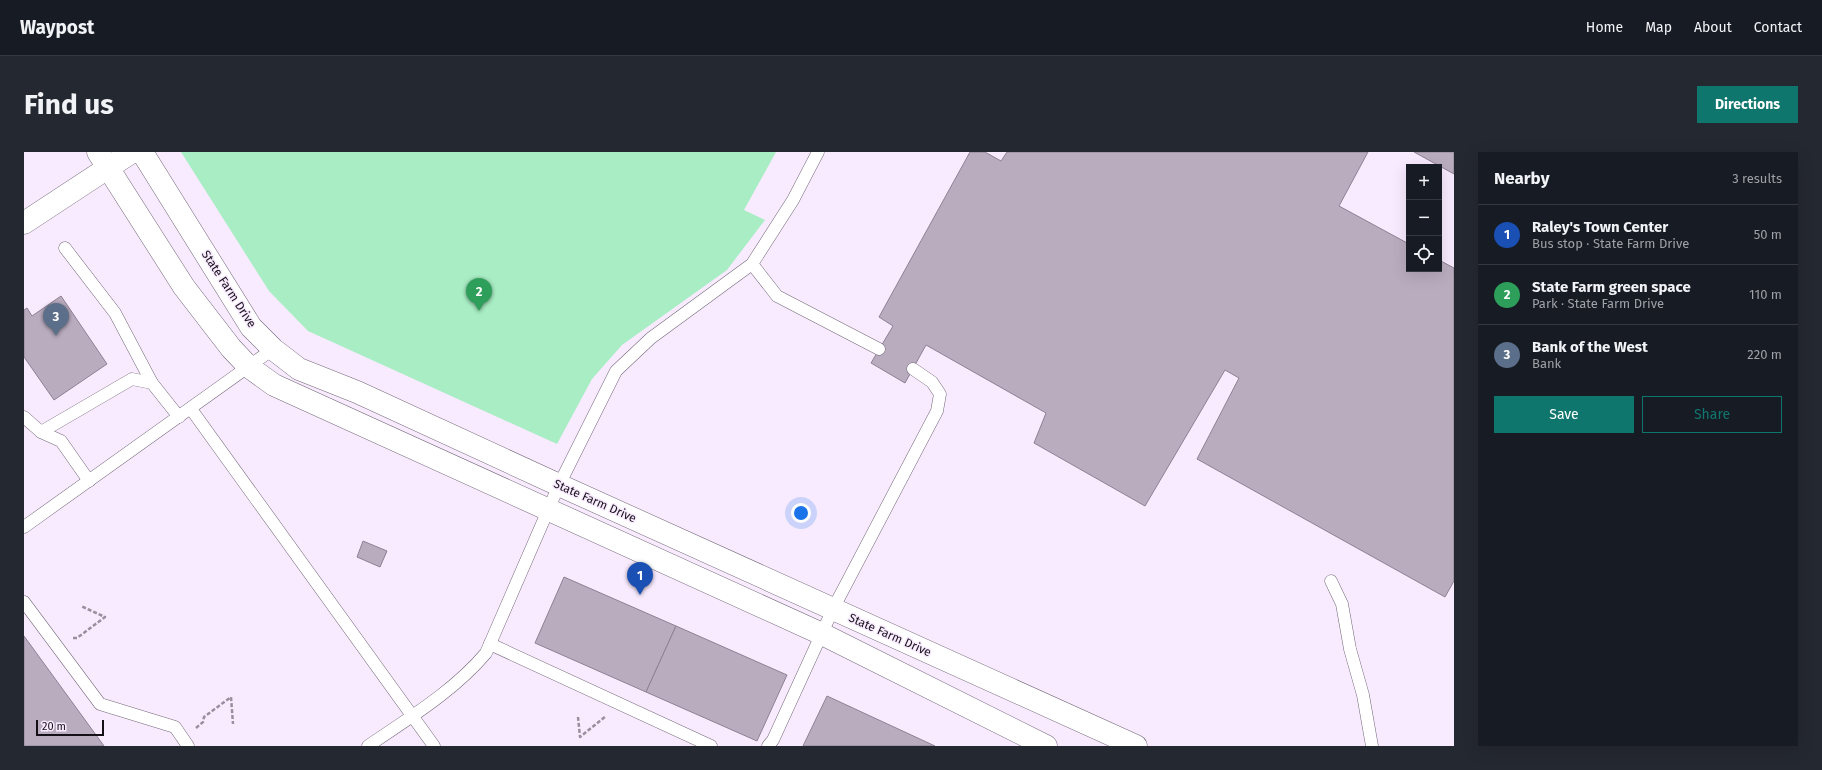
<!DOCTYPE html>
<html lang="en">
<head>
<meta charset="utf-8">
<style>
	:root { --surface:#171b24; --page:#242831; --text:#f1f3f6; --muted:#9ea1a6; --line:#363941; --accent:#0f766e }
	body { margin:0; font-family:"Fira Sans",sans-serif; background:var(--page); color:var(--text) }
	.controls { position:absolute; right:12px; top:12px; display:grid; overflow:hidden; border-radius:0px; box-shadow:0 4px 16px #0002 }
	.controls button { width:36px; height:36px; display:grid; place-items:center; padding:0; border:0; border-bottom:1px solid var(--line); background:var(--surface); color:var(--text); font:20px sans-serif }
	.scale { position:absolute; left:12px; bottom:10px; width:68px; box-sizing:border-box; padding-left:4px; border:2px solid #151017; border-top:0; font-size:11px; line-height:14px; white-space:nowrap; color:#151017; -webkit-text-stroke:3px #f9ebff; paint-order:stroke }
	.you { position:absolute; left:777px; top:361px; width:14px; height:14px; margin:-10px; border:3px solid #fff; border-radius:50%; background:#1a73e8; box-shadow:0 0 0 6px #1a73e833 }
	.badge { display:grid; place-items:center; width:26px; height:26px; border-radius:50%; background:var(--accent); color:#fff; font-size:13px; font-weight:700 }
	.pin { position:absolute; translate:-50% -33px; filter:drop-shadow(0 1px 2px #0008) }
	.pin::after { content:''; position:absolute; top:21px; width:14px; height:12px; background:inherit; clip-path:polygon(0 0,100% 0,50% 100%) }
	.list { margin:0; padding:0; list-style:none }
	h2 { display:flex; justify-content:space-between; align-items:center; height:52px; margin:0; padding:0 16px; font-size:17px }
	h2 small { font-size:13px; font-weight:400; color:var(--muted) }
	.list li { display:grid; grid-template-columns:26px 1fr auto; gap:12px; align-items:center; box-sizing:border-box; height:60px; padding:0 16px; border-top:1px solid var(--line) }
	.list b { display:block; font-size:15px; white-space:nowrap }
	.list p { margin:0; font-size:13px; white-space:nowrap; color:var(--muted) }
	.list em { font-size:13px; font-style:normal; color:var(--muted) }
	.actions { display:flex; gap:8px; padding:12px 16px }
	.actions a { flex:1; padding:9px 0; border:1px solid var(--accent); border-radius:0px; text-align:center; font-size:14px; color:var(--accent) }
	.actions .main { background:var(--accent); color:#fff }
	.icon { flex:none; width:22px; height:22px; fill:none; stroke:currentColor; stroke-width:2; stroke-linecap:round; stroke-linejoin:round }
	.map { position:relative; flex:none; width:1430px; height:594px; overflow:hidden; border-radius:0px }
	header { display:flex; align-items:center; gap:24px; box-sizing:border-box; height:56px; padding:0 20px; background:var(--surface); border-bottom:1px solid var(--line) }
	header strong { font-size:19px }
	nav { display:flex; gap:22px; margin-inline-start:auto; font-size:14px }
	.intro { display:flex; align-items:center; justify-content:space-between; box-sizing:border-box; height:96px; padding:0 24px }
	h1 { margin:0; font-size:28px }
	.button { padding:10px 18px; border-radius:0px; background:var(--accent); color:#fff; font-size:14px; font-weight:700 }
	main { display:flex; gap:24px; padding:0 24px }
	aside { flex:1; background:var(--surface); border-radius:0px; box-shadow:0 4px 16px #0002 }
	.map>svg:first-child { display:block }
</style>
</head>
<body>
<header>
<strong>Waypost</strong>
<nav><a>Home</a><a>Map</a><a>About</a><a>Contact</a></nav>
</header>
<div class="intro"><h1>Find us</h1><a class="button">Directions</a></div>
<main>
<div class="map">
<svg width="1430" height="594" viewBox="0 0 1430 594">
	<rect width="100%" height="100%" fill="#f9ebff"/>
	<path fill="#a8edc3" d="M157,0H752L720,58L741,68L703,118L598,193L568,227L533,292L284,179L245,139Z"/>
	<g fill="#b9acbf" stroke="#8d8193">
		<path d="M946,0H961L977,9L983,0H1344L1315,54L1385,92V117H1415V108L1430,116V429L1421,445L1173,307L1215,226L1201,218L1121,354L1010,291L1022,261L902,193L881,231L847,211L869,174L855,165Z"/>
		<path d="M1390,0H1430V22Z"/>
		<path d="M37,144L83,212L30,248L0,205V158L3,156L8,164Z"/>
		<path d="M339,389L363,399L356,415L333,405Z"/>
		<path d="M540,425L652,474L622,540L511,491Z"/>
		<path d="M652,474L763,523L733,589L622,540Z"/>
		<path d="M0,484L80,594H0Z"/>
		<path d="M803,544L911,594H779Z"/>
	</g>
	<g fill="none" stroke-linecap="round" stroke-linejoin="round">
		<g stroke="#74697a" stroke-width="13">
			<g id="service">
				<path d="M794,0L769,48L728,112L753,144L855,197"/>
				<path d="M41,96L91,161L128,231"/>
				<path d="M167,257L410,594"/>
				<path d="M0,265L17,280L37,289L65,329"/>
				<path d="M17,280L108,227L128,231L155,265"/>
				<path d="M0,375L249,197"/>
				<path d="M1307,429L1318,452L1326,497L1339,543L1348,594"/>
				<path d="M0,450L76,552L151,575L164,594"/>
				<path d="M466,492L687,594"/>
				<path d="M344,594C385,566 430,539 462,501L535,333L592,219L627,186L728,112"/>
				<path d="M744,594L749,588L809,457L913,259L916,242L908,230L889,217"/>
			</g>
		</g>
		<g stroke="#74697a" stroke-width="23">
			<g id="minor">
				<path d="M74,0L160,135L207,196L225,215L250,233L798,482L1022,594"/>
				<path d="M118,0L227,175L249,197L275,217L333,240L535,333L1112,594"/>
			</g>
		</g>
		<g stroke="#74697a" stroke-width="23">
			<path id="secondary" d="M0,71L108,0"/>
		</g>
		<g stroke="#998f9d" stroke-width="2.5" stroke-dasharray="4 2" stroke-linecap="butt">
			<path d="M49,486H53L81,465L57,454"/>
			<path d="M554,565L556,585L582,564"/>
			<path d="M172,576L179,570L180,565L207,545L209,572"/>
		</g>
		<use href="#service" stroke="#fff" stroke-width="12"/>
		<use href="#minor" stroke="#fff" stroke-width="22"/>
		<use href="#secondary" stroke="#fff" stroke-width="22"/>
	</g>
	<g text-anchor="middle" stroke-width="3" stroke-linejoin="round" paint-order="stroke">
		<g font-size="12" fill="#151017" stroke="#f9ebff">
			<text transform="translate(205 137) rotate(57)" y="4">State Farm Drive</text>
			<text transform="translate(571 349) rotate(24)" y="4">State Farm Drive</text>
			<text transform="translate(866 483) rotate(24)" y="4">State Farm Drive</text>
		</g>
	</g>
</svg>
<div class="controls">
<button>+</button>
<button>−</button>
<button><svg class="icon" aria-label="locate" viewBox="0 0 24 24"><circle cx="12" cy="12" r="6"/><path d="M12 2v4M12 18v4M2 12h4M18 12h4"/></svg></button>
</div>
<div class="scale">20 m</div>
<div class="you"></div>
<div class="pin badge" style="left:616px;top:443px;background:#1a4fb4">1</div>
<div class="pin badge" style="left:455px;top:159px;background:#2e9e5b">2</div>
<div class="pin badge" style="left:32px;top:184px;background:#5c6f8a">3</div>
</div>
<aside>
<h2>Nearby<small>3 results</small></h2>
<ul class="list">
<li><span class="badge" style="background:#1a4fb4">1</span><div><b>Raley's Town Center</b><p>Bus stop · State Farm Drive</p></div><em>50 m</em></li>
<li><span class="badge" style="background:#2e9e5b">2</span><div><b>State Farm green space</b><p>Park · State Farm Drive</p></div><em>110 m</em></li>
<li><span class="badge" style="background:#5c6f8a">3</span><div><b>Bank of the West</b><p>Bank</p></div><em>220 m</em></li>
</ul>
<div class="actions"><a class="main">Save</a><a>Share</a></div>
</aside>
</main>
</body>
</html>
